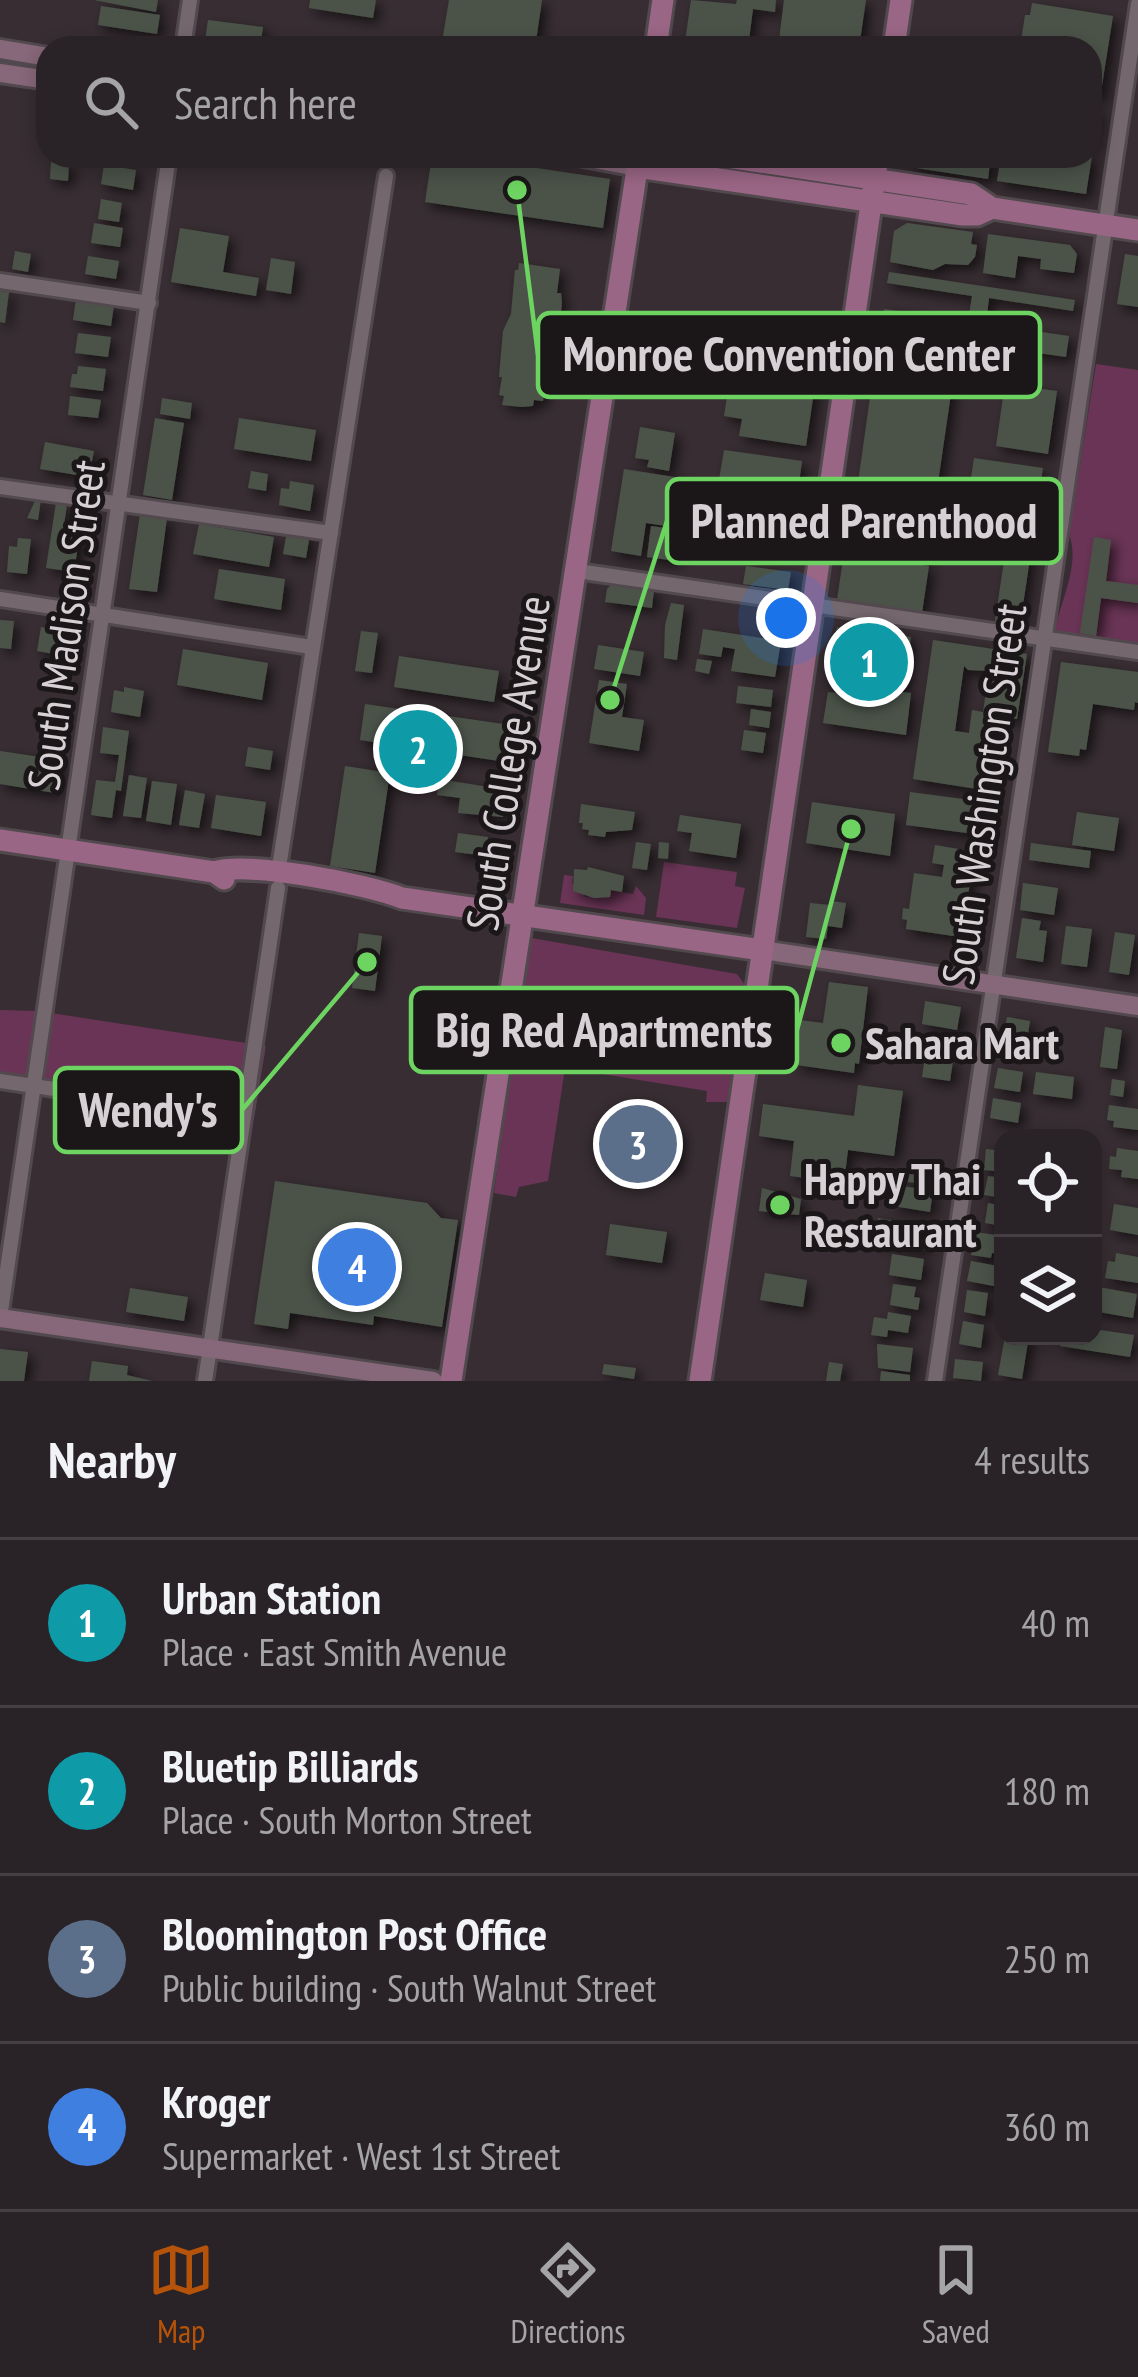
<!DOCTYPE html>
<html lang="en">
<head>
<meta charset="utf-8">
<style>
	:root { --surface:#292226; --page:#352f32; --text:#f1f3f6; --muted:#a5a4a7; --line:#453f43; --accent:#b45309 }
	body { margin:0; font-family:"PT Sans Narrow",sans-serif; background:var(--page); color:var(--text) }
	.controls { position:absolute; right:36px; bottom:36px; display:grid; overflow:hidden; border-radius:24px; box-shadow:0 6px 18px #0003 }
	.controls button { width:108px; height:108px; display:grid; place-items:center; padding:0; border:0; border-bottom:3px solid var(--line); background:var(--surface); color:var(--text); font:60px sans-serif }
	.you { position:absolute; left:786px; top:618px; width:42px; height:42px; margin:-30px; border:9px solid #fff; border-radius:50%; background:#1a73e8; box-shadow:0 0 0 18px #1a73e833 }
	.badge { display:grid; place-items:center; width:78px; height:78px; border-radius:50%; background:var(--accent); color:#fff; font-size:39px; font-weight:700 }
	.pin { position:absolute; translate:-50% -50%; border:6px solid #fff; box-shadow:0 3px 12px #0006 }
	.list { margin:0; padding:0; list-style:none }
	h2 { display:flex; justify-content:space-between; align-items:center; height:156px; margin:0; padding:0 48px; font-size:51px }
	h2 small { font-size:39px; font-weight:400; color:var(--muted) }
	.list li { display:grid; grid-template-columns:78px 1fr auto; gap:36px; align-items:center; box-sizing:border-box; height:168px; padding:0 48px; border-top:3px solid var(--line) }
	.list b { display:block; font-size:45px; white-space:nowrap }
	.list p { margin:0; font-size:39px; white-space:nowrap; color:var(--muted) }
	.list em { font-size:39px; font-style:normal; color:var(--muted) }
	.icon { flex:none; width:66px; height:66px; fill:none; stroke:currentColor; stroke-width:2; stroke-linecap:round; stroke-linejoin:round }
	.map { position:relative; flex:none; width:1138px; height:1381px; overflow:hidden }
	.search { position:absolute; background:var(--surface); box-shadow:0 6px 18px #0003; left:36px; right:36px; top:36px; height:132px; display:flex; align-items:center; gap:30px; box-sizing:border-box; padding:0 42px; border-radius:36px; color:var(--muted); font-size:45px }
	.sheet { height:828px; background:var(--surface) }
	nav { display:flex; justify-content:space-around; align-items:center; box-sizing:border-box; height:168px; border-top:3px solid var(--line); background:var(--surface); font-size:33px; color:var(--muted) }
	nav a { display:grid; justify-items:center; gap:6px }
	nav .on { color:var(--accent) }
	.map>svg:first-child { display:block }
</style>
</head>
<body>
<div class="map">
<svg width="1138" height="1381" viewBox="0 0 1138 1381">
	<defs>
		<filter id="shadow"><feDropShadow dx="5.5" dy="5.5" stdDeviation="6" flood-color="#0009"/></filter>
	</defs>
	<rect width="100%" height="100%" fill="#372d32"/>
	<g fill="#693455">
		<path d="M1096,364L1138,370V645L1054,635C1059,603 1081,566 1069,534Z"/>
		<path d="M664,862L737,872L735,886L745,888L737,928L656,917Z"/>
		<path d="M564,875L573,876L572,883L586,897L611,890L633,894L636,886L646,898L644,915L560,903Z"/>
		<path d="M526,937L737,974L748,989L729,1102H706L707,1091L565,1068L548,1181L519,1187L516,1197L494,1193Z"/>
		<path d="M0,1010L38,1011L266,1046L254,1119L0,1082Z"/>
	</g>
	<g fill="#4b534a" fill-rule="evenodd" filter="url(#shadow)">
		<path d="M94,0H158L156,12Z"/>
		<path d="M310,0H376L373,18L309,8Z"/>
		<path d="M449,0H542L535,48H441Z"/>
		<path d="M691,0L736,4L737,0H776L775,12L753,9L748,48L685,42Z"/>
		<path d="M784,0H866L859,48H778Z"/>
		<path d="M1032,3L1113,16L1100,98L1090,96V48H1020L1025,15H1030Z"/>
		<path d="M101,6L160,15L157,34L98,25Z"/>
		<path d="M208,20L263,27L260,48H204Z"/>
		<path d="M975,40L1010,45L1009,48H974Z"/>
		<path d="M1090,109L1099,110L1093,151H1090Z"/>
		<path d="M432,156H456L610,179L603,228L425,202Z"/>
		<path d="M904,156H991L988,179L916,168Z"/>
		<path d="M1001,156H1092L1086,194L997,181Z"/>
		<path d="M51,162L69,164L68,181L50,179Z"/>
		<path d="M104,165L136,170L133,190L101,184Z"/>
		<path d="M101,199L122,203L119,222L98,219Z"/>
		<path d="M94,223L123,228L120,247L91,243Z"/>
		<path d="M907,223L973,232L971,244L977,245L975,257L968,265L945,264L933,270L890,262L894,231Z"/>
		<path d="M180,228L229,236L223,272L259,278L256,296L171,282Z"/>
		<path d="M988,234L1070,245L1077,254L1074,273L1040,269L1041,259L1018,256L1015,278L983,273Z"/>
		<path d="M15,251L31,254L28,272L12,269Z"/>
		<path d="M1125,254L1138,256V307L1117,304Z"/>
		<path d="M88,256L119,261L116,279L85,274Z"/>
		<path d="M271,258L295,262L291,294L266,290Z"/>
		<path d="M519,263L560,269L557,293H561L562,303L560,321L566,322L567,317L587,320L584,341L563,338L561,331L557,359L553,368L548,367L543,401L534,400L533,406L522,407L502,405L504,396L499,395L502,377H499L503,331L511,314L515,270H518Z"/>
		<path d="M889,272L1075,300L1073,311L989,298L986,324L1069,336L1066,357L983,345V349L964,346L965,342L880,329L884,309L968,321L972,296L887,283Z"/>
		<path d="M0,291L9,292L5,323L0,322Z"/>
		<path d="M76,299L114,305L111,326L73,320Z"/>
		<path d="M78,333L111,337L108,357L75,353Z"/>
		<path d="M732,365L816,378L806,446L739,436L742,419L724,416Z"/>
		<path d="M78,366L106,369L103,391L70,387L72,374H77Z"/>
		<path d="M874,369L953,380L927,558L849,547Z"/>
		<path d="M1005,384L1057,391L1048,454L996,446Z"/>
		<path d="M70,396L101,400L98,418L68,415Z"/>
		<path d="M162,398L192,403L190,419L160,414Z"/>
		<path d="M155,418L184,423L172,500L143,495Z"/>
		<path d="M239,418L316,430L311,461L234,449Z"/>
		<path d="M640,427L675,433L669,471L647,467L649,460L635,458Z"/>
		<path d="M45,442L94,451L89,477L40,469Z"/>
		<path d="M724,450L802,461L798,491L719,480Z"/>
		<path d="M974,458L1043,468L1038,501L969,491Z"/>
		<path d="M624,469L693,480L686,529L646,523L641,556L611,551Z"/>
		<path d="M251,471L268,474L266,491L248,488Z"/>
		<path d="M290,481L314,485L310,511L279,505L281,488L289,489Z"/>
		<path d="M41,499L38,520L27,518L35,501Z"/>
		<path d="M56,503L67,505L63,531L80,533L74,572L46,568Z"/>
		<path d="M1012,508L1037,512L1020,625L995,621Z"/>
		<path d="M140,514L167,518L157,592L129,589Z"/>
		<path d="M199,524L274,537L269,567L193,554Z"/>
		<path d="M651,526L680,530L676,561L647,557Z"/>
		<path d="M287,531L310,534L306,558L283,554Z"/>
		<path d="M1094,537L1111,540L1106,581L1138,585V603L1101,598L1096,636L1080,633Z"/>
		<path d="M18,538L31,539L27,574L7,572L9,546L17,547Z"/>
		<path d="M844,553L929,566L922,613L837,600Z"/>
		<path d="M746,566L791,572L788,590L743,584Z"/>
		<path d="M219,569L285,579L281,610L214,599Z"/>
		<path d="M612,584L654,590L652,608L605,602L607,589Z"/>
		<path d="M671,603L684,605L677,660L664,658L665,625Z"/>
		<path d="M0,620L14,621L11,649L0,648Z"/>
		<path d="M41,627L68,632L64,656L37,651Z"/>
		<path d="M837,627L911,637L903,689L886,686L887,678L849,673L848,683L829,681Z"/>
		<path d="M703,629L781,641L775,677L731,671L735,649L723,647L721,657L699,654Z"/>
		<path d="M361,631L378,633L372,673L355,671Z"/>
		<path d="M933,640L1027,654L1017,719L993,715L986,762L995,764L990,791L913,779ZM964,666L968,670L989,671L983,712L972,710L969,733L955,731Z"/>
		<path d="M598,645L644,652L640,676L594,669Z"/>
		<path d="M183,649L268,663L262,700L177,685Z"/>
		<path d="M399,656L499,671L494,702L394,687Z"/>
		<path d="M697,659L712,661L709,674L695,671Z"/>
		<path d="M1061,662L1138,672V703L1135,702L1134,710L1093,704L1086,750L1080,749L1079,756L1048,752Z"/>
		<path d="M599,680L627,684L622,717L644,720L639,751L589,743Z"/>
		<path d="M738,686L773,690L771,707L736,703Z"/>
		<path d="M855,686L911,693L906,735L823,723L828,692L854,695Z"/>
		<path d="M124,687L144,691L140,717L111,712L114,690L124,692Z"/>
		<path d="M365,704L524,727L519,764L360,740Z"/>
		<path d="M751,709L771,712L769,728L749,725Z"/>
		<path d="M103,727L129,731L121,791L116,790L112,818L91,815L96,780L115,782L119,755L100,753Z"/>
		<path d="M744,730L766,733L763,753L741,750Z"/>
		<path d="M248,747L273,751L270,770L245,766Z"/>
		<path d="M0,751L60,760L55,793L0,784Z"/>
		<path d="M345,766L390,773L375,873L330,866Z"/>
		<path d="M129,775L147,778L141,818L123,816Z"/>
		<path d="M439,779L507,790L503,817L458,813L460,798L437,795Z"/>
		<path d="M152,781L177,784L171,825L146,821Z"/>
		<path d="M185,790L205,794L199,828L179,825Z"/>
		<path d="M910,792L993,803L989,836L906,825Z"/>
		<path d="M216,795L266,802L261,836L211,828Z"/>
		<path d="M812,802L895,814L890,856L806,843Z"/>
		<path d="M581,804L635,812L632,830L606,832L605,837L588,835L589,830L582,829L583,823H579Z"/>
		<path d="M1077,812L1119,818L1114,851L1072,845Z"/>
		<path d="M680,815L741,824L736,858L689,851L692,833L677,831Z"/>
		<path d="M458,833L488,837L486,856L455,852Z"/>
		<path d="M636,842L651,844L647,870L632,868Z"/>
		<path d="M659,842L669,843L668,859L658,858Z"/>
		<path d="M1031,843L1091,851L1089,868L1029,860Z"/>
		<path d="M935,845L976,852L960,937L906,929L907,920L902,919L903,908L909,909L914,873L942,877L944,865L932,863Z"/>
		<path d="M588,867L624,876L622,892L611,890L610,897L594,898L573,891L574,869L587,870Z"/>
		<path d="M1023,883L1058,888L1054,915L1020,910Z"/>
		<path d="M831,901L846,903L842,928L828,926L826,939L806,937L810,903L830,905Z"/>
		<path d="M1022,918L1041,921L1039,930L1047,931L1043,962L1016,958Z"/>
		<path d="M1066,926L1092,929L1087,967L1061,964Z"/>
		<path d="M1115,932L1135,935L1129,975L1109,972Z"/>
		<path d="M359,933L382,936L375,991L352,988Z"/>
		<path d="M829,982L868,987L859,1064L855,1063L854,1073L796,1065L799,1020L823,1023Z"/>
		<path d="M925,1001L961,1007L957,1030L922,1024Z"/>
		<path d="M1007,1017L1030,1021L1025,1053L1002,1049Z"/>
		<path d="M1105,1027L1122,1030L1117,1069L1100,1067Z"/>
		<path d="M925,1057L953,1061L950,1081L922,1077Z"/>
		<path d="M998,1068L1023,1072L1020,1092L994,1088Z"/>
		<path d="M1036,1072L1074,1077L1072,1099L1033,1094Z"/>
		<path d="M1112,1079L1125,1081L1123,1097L1110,1095Z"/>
		<path d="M858,1085L903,1091L894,1156L848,1150L844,1183L790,1176L794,1141L759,1136L763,1104L854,1116Z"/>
		<path d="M993,1098L1021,1103L1018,1123L990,1118Z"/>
		<path d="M1109,1105L1138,1109V1130L1113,1127L1114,1121L1107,1120Z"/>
		<path d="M602,1120L680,1131L675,1170L596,1158Z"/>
		<path d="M1117,1148L1138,1151V1179L1121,1177L1122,1170L1109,1169L1110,1156L1116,1157Z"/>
		<path d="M986,1149L1003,1151V1172L984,1170Z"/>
		<path d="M910,1166L933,1169L932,1185L908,1182Z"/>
		<path d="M988,1176L1003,1178V1198L984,1195Z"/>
		<path d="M275,1181L427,1203L441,1218L458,1220L442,1327L374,1316L373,1325L290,1313L288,1329L254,1324Z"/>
		<path d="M896,1185L933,1191L930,1212L893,1206Z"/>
		<path d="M762,1188L801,1199L799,1215L759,1211Z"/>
		<path d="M988,1203L1003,1206V1226L985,1223Z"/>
		<path d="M1114,1204L1138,1208V1235L1110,1230Z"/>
		<path d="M878,1218L929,1227L925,1250L874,1241Z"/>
		<path d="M610,1224L667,1232L662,1263L606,1255Z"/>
		<path d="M975,1232L1003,1236L1002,1254L992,1253L991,1258L971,1255Z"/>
		<path d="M1116,1253L1138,1257V1283L1105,1278L1108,1261L1115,1262Z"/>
		<path d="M892,1254L924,1259L921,1280L889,1275Z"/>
		<path d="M971,1261L1003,1267L999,1287L967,1281Z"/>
		<path d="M765,1273L807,1280L803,1307L760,1300Z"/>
		<path d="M893,1284L916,1287L914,1297L920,1298L918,1310L890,1305Z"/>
		<path d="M1093,1286L1137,1294L1133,1318L1093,1311Z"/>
		<path d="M130,1288L188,1297L184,1321L126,1312Z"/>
		<path d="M967,1290L988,1293L985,1316L964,1312Z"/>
		<path d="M888,1312L911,1316L908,1333L888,1330L887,1337L871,1335L874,1317L887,1319Z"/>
		<path d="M963,1321L984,1325L981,1348L959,1344Z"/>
		<path d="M1093,1329L1134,1335L1130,1357L1060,1346L1061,1336H1093Z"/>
		<path d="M1005,1336H1029L1022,1379L998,1375Z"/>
		<path d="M877,1344L913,1348L910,1372L878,1368Z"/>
		<path d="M0,1349L28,1352L24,1381H0Z"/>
		<path d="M955,1359L983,1362L981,1381L953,1378Z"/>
		<path d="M92,1361L128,1366L127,1375L152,1381H89Z"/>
		<path d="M829,1362L843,1364L840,1381H826Z"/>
		<path d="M604,1364L636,1368L634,1379L602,1374Z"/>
		<path d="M881,1371L910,1375V1381H880Z"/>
	</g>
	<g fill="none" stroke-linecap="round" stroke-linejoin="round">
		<g stroke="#52494e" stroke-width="20">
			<g id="street">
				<path d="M183,48L190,0"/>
				<path d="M0,281L149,303"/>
				<path d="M0,487L331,533"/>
				<path d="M577,571L1138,652"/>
				<path d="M0,599L311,647"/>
				<path d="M278,874L386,176"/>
				<path d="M0,1081L242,1117"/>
				<path d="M0,1318L169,156"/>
				<path d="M205,1381L278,888"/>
				<path d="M935,1381L1138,4"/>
			</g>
		</g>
		<g stroke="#52494e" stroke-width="24">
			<g id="secondary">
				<path d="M0,49L48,57"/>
				<path d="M0,73L48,80"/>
				<path d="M579,156L637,167"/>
				<path d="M762,950L1138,1006"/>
				<path d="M0,1318L433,1381"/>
			</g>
		</g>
		<g stroke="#52494e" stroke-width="27">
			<g id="primary">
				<path d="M656,48L663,0"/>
				<path d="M894,48L901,0"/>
				<path d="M721,156L971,194L992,208L1138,230"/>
				<path d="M637,167L963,215H977L992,208"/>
				<path d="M0,840L214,872L224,879"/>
				<path d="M214,872C248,861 367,884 402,898L762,950"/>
				<path d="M451,1381L639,156"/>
				<path d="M700,1381L878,156"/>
			</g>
		</g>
		<use href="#street" stroke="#74686e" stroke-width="14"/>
		<use href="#secondary" stroke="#87677a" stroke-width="18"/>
		<use href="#primary" stroke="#9a6685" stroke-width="21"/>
	</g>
	<g fill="#6dd361" stroke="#1b1719" stroke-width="4.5">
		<circle cx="841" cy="1043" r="12"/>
		<circle cx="780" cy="1205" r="12"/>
	</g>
	<g text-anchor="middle" stroke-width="10" stroke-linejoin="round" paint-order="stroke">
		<g font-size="45" fill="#d7d0d4" stroke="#1b1719">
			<text transform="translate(66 625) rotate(-82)" y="16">South Madison Street</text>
			<text transform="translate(508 763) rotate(-81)" y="16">South College Avenue</text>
			<text transform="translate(984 794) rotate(-82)" y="16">South Washington Street</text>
		</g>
		<g font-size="45" font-weight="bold" fill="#d7d0d4" stroke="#1b1719" text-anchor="start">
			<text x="865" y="1059">Sahara Mart</text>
			<text x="804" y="1195">Happy Thai<tspan x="804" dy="52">Restaurant</tspan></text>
		</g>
	</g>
	<path fill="none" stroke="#6dd361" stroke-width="4.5" d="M517 190L538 355M610 700L667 521M851 829L797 1030M367 962L242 1110"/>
	<g fill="#6dd361" stroke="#1b1719" stroke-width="4.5">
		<circle cx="517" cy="190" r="12"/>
		<circle cx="610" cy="700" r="12"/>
		<circle cx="851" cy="829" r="12"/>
		<circle cx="367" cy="962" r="12"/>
	</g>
	<g fill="#1b1719" stroke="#6dd361" stroke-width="4.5">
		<rect x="538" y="313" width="502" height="84" rx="12"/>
		<rect x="667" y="479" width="394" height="84" rx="12"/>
		<rect x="411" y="988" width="386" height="84" rx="12"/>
		<rect x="55" y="1068" width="187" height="84" rx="12"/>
	</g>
	<g font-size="48" text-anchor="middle" font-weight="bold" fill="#d7d0d4">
		<text x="789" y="371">Monroe Convention Center</text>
		<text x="864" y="538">Planned Parenthood</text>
		<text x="604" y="1047">Big Red Apartments</text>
		<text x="148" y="1127">Wendy's</text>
	</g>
</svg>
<div class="controls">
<button><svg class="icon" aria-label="locate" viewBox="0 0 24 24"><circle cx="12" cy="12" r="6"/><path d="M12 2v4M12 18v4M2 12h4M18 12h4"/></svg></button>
<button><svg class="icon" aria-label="layers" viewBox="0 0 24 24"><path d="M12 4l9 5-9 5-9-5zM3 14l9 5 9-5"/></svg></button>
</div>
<div class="you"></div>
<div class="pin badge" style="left:869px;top:662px;background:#0f9aa8">1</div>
<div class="pin badge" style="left:418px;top:749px;background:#0f9aa8">2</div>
<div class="pin badge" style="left:638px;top:1144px;background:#5c6f8a">3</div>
<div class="pin badge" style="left:357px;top:1267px;background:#3f7fe0">4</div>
<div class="search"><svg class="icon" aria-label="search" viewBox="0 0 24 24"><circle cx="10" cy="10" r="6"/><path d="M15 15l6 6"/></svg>Search here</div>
</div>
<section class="sheet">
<h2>Nearby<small>4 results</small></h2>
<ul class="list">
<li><span class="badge" style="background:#0f9aa8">1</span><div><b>Urban Station</b><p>Place · East Smith Avenue</p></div><em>40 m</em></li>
<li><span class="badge" style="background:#0f9aa8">2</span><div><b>Bluetip Billiards</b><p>Place · South Morton Street</p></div><em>180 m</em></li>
<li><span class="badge" style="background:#5c6f8a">3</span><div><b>Bloomington Post Office</b><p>Public building · South Walnut Street</p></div><em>250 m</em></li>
<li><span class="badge" style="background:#3f7fe0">4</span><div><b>Kroger</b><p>Supermarket · West 1st Street</p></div><em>360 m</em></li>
</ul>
</section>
<nav>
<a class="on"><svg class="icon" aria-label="map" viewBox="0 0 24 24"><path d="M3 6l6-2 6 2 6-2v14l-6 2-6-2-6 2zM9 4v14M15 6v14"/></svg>Map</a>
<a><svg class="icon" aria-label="directions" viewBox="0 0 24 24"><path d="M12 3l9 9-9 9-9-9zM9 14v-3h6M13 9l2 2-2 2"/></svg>Directions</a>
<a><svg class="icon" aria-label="saved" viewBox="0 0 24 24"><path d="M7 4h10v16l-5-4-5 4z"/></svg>Saved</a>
</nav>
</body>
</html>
